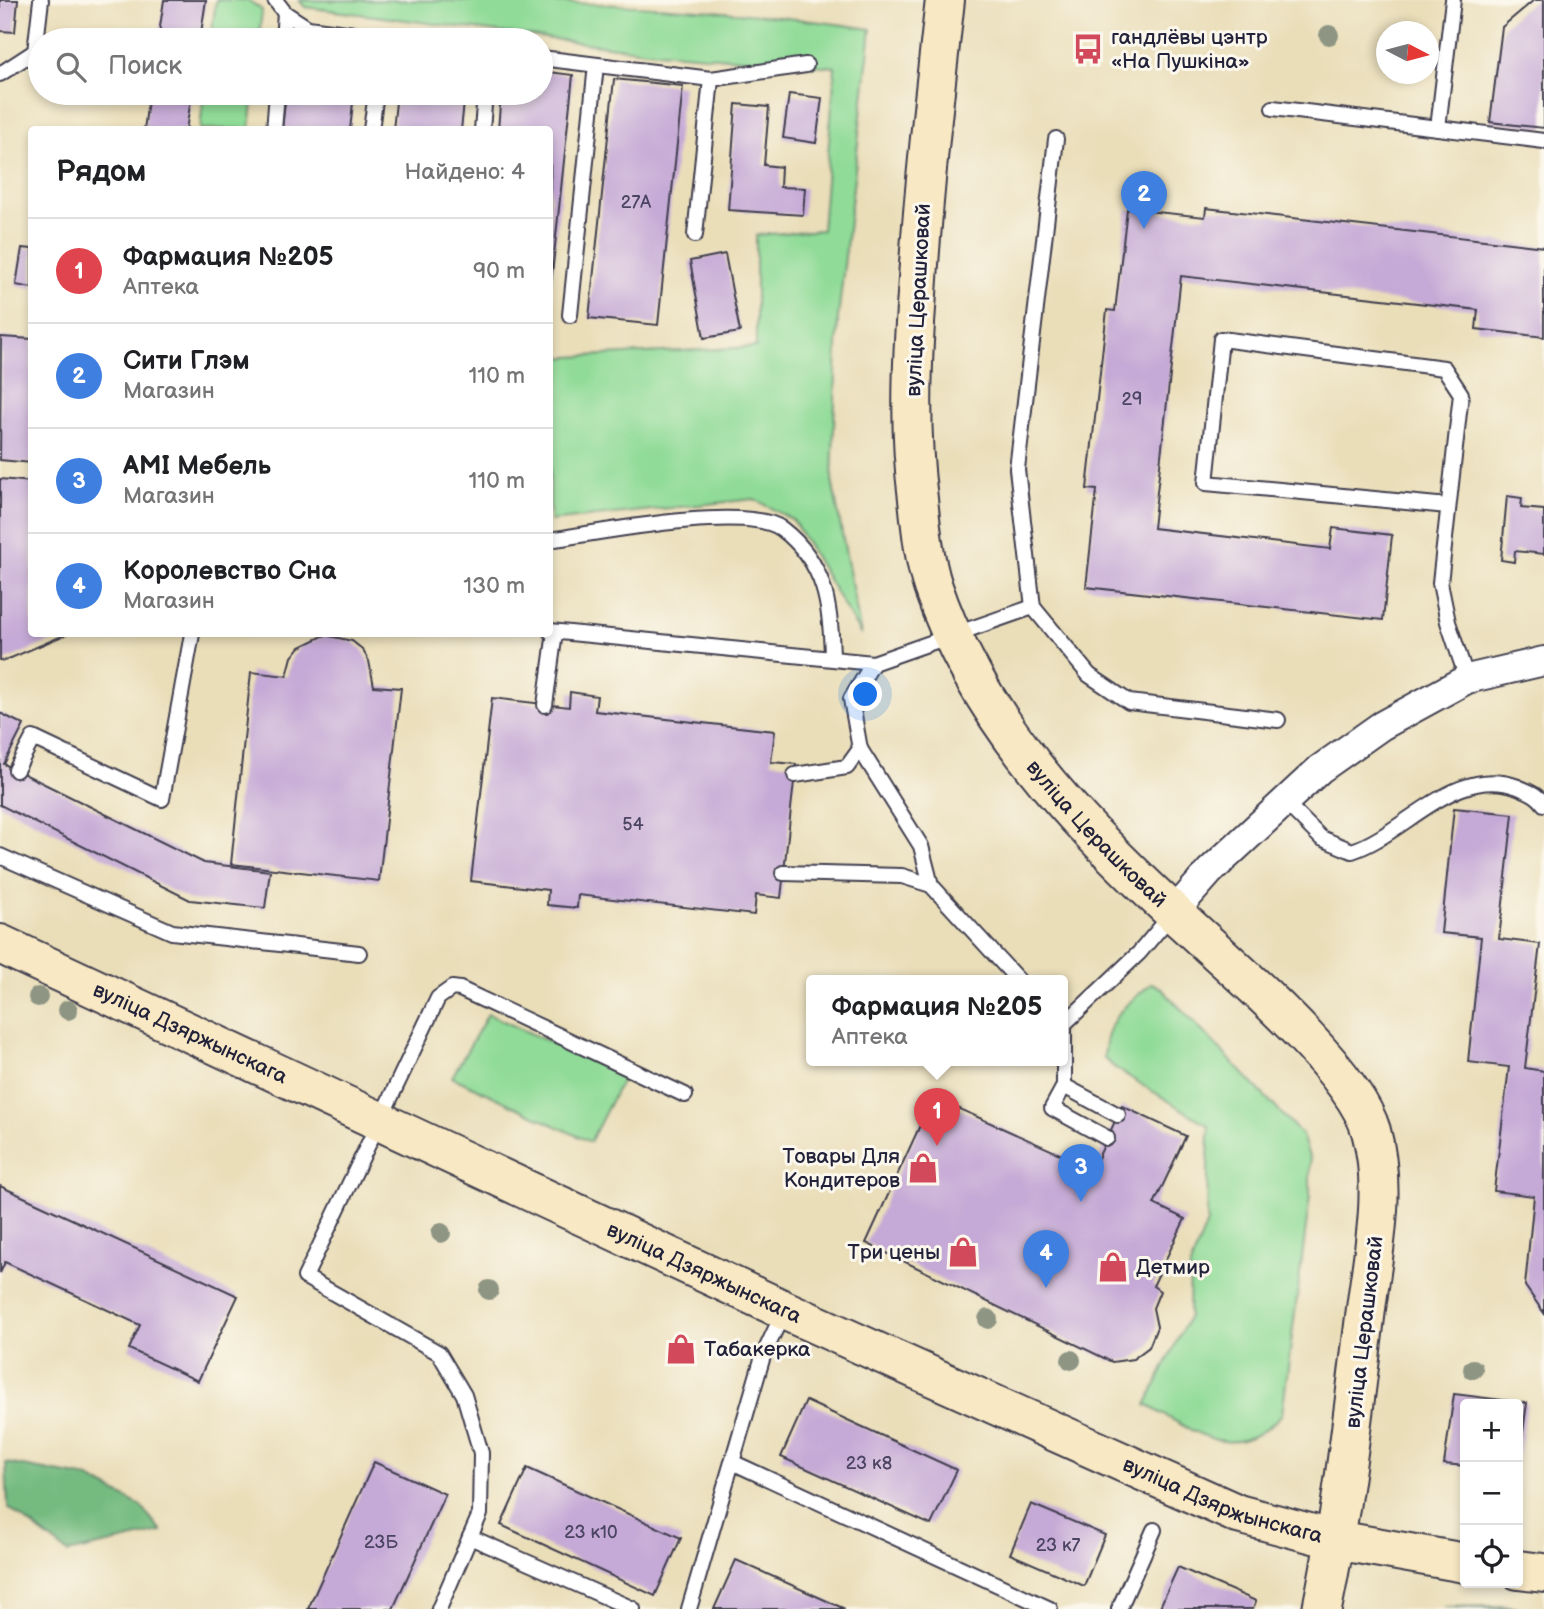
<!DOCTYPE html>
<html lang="ru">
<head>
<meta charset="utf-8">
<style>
	:root { --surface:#fff; --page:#f2f2f2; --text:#202124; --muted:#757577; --line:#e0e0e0; --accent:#2563eb }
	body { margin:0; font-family:"Balsamiq Sans",sans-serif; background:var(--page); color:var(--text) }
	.controls { position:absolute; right:21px; bottom:21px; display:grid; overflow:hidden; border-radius:7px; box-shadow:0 4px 10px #0003 }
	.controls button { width:63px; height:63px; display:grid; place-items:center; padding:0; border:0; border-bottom:2px solid var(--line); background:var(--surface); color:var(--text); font:35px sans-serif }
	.compass { position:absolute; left:1376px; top:21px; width:63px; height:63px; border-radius:50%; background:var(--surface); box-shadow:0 4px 10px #0003; rotate:96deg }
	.you { position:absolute; left:866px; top:695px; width:24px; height:24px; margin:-18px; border:5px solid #fff; border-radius:50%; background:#1a73e8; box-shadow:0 0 0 10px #1a73e833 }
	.badge { display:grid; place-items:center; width:46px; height:46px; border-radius:50%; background:var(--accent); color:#fff; font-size:23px; font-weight:700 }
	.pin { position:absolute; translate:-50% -58px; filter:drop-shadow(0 2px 4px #0008) }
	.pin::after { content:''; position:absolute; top:37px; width:24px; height:21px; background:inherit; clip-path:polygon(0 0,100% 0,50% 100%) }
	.popup { position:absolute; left:806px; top:975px; width:262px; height:91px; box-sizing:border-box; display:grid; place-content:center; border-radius:7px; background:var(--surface); filter:drop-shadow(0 2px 5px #0005); font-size:23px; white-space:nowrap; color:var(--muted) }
	.popup b { font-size:26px; color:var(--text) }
	.popup::after { content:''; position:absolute; left:50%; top:100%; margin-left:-14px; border:14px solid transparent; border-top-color:var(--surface) }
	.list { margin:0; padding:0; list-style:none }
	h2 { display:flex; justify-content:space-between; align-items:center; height:91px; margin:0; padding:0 28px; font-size:30px }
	h2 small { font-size:23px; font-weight:400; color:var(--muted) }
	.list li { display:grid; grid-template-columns:46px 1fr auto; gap:21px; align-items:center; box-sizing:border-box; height:105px; padding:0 28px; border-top:2px solid var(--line) }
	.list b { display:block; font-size:26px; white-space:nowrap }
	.list p { margin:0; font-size:23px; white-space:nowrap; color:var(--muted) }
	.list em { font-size:23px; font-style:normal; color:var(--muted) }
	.icon { flex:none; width:38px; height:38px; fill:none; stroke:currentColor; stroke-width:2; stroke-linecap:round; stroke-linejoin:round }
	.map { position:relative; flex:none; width:1544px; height:1609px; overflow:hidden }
	.search { position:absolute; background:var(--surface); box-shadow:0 4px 10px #0003; left:28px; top:28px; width:525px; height:77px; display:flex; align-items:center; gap:18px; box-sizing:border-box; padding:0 24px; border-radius:38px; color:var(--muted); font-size:26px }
	.panel { position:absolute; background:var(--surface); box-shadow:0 4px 10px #0003; left:28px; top:126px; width:525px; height:511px; border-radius:7px }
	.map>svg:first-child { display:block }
</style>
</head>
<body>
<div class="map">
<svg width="1544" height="1609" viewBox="0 0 1544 1609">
	<rect width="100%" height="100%" fill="#fbf7ec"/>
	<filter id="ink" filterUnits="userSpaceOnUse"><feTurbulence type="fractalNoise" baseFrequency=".0143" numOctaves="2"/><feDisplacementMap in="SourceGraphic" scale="14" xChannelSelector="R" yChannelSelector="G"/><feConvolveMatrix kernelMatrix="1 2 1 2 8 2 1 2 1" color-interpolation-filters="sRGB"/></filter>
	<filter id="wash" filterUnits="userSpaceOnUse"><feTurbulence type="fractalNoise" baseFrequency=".00686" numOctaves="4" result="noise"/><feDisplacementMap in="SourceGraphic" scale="28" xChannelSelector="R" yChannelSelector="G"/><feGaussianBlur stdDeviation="1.57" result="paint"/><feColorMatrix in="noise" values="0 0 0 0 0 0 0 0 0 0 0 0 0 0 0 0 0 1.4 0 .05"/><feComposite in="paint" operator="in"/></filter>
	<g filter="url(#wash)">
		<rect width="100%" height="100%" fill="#eadeb9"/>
		<g fill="#90db97" stroke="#597e69" stroke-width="2">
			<path d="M216,0H248L262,10L259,40H211Z"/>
			<path d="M299,0C489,0 682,0 871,29L838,318L832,480L861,635L793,520L754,499L550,521V358L756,347V235L822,230L835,67L646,51L305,7Z"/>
			<path d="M204,93H254L250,129H200Z"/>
			<path d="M1152,983L1161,988L1302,1135L1310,1160V1196L1282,1414C1233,1467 1198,1432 1146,1405L1189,1316L1190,1266L1207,1223L1209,1126L1115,1068L1104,1058C1107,1016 1122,1009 1152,983Z"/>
			<path d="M488,1014L624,1076L590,1142L452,1077Z"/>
		</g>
		<g fill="#74bb80" stroke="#4b6e5e" stroke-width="2">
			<path d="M6,1463L89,1478L141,1506L162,1532L68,1553L8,1507Z"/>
			<path d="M1509,1606L1518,1609L1443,1607Z"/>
		</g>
		<g id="blocks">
			<g fill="#c5a9d6">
				<path d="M0,0H18L15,32L0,31Z"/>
				<path d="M164,0H206L200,40H158Z"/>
				<path d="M1534,0H1544V128L1490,122L1502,27Z"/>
				<path d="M541,71L573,75L551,284L550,130H498L501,93H541Z"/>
				<path d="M614,79L683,86L658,325L589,318Z"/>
				<path d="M149,93H192L186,130H144Z"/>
				<path d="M286,93H354L350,130H282Z"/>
				<path d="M397,93H465L461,130H393Z"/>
				<path d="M789,94L822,98L816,143L783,138Z"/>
				<path d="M736,104L769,107L764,165L781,167L780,187L805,188L803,215L728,210Z"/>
				<path d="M1206,208L1544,247V337L1476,329L1478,310L1181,276L1153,528L1330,549L1333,528L1392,535L1383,620L1086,587L1097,490L1087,489L1107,310L1115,311L1127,209L1205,217Z"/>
				<path d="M22,248L32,249V288L16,285Z"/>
				<path d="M725,254L740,332L704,338L690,261Z"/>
				<path d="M1,337L32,339V463L0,460Z"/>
				<path d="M0,479L32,482V634H67L4,661L0,660Z"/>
				<path d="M1507,496L1522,498L1521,508L1544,510V554L1515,551L1514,562L1501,560Z"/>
				<path d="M325,635L352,641L362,649L369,661L374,686L401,688L379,881L231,864L251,672L287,676L292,657L300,647Z"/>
				<path d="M570,692L597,696L595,711L775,731L771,762L796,764L781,898L756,895L754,915L578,895L577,908L547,905L548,890L471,881L492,698L569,707Z"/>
				<path d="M0,713L24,725L4,764L204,863L270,871L265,908L190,900L0,805Z"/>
				<path d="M1454,808L1513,814L1499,939L1540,944L1525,1068L1544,1071V1313L1525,1286L1534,1196L1494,1191L1509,1067L1468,1062L1481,937L1441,933Z"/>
				<path d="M933,1097L1093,1169L1122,1106L1186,1136L1154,1204L1185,1219L1153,1286L1160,1291L1153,1308L1157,1327L1149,1347L1133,1359L1112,1362L866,1243Z"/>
				<path d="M0,1186L238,1296L198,1381L129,1349L140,1325L5,1262L0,1273Z"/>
				<path d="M1454,1394L1527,1403L1519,1460L1518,1404H1465V1466L1444,1464Z"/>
				<path d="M806,1401L957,1470L931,1525L781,1457Z"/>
				<path d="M374,1462L445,1494L393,1609H308Z"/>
				<path d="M527,1468L681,1538L655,1596L501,1525Z"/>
				<path d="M1031,1504L1105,1535L1084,1586L1010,1554Z"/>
				<path d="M736,1560L845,1609H714Z"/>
				<path d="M1178,1567L1256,1601L1253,1609H1159Z"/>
			</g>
		</g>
	</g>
	<g filter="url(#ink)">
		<use href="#blocks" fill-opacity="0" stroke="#403e4e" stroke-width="2"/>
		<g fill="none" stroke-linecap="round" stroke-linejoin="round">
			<g stroke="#403e4e" stroke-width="18">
				<g id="lane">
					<path d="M275,0L285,13L308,28L401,40"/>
					<path d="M283,40L285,13"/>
					<path d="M35,52L41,0"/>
					<path d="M541,58L711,79L806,65"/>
					<path d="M0,74L40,48"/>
					<path d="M1273,108L1438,128L1453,0"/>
					<path d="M1438,128L1544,141"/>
					<path d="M274,130L277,93"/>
					<path d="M371,130L376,93"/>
					<path d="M482,130L485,93"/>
					<path d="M1056,139L1017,469L1033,607L1089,675L1129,702L1278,720"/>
					<path d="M695,235L711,79"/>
					<path d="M570,315L596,65"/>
					<path d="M1448,506L1206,483L1221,339L1444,368L1461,394L1440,583L1448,622L1467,679"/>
					<path d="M550,540C595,533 748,503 782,529C826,563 831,607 832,658"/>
					<path d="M550,631L873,663"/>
					<path d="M545,705L555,632"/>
					<path d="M860,749L921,846L931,885"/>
					<path d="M16,770L33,738L162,799L192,634"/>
					<path d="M795,775L847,767L860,749L851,699L873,663L1033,607"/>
					<path d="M1284,801L1321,838L1352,851C1405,834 1456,763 1518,787C1529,792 1537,794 1544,804"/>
					<path d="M0,856L172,932L359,953"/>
					<path d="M783,873L902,876L931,885L1018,980"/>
					<path d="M1063,1025L1139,953L1172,914"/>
					<path d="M1064,1026V1086L1118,1115"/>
					<path d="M1064,1086L1052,1108L1107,1138"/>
					<path d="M732,1462L1050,1609"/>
					<path d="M470,1537L633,1609"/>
					<path d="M439,1609L480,1514L481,1453L464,1395L439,1353L305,1277L438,998L452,988L460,989L685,1095"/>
					<path d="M689,1609L763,1356L784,1311"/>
					<path d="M1119,1609L1154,1530"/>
				</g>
			</g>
			<g stroke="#403e4e" stroke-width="32">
				<path id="street" d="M1173,913L1210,871L1320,769L1381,726L1467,679L1544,661"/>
			</g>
			<g stroke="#403e4e" stroke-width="42">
				<g id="secondary">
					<path id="s1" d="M945,0C934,98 923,196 917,294C912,362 909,430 918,499C921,528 924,559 933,587C977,717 1075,823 1175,914C1227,962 1352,1066 1371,1131C1388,1192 1372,1256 1365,1317C1353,1415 1342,1512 1322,1609"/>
					<path id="s2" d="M0,944L784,1310L1238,1514L1336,1540L1465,1563"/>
					<path d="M1518,1570L1544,1573"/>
				</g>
			</g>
			<use href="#lane" stroke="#fff" stroke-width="14"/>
			<use href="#street" stroke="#fff" stroke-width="28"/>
			<use href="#secondary" stroke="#f8e8c3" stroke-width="38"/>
		</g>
		<g fill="#8e9583">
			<circle cx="1329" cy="35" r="10"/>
			<circle cx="38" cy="997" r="10"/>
			<circle cx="68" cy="1010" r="10"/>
			<circle cx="441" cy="1233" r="10"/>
			<circle cx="489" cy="1290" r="10"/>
			<circle cx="988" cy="1319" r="10"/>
			<circle cx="1071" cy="1360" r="10"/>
			<circle cx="1473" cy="1369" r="10"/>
		</g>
	</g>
	<defs>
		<g id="bus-bare" transform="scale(2.415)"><path d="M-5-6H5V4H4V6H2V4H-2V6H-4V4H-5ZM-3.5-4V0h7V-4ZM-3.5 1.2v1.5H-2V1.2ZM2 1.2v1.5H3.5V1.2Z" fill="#d1495b" stroke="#fbf7ec" stroke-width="2.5" paint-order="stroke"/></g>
		<g id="shop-bare" transform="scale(2.415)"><path d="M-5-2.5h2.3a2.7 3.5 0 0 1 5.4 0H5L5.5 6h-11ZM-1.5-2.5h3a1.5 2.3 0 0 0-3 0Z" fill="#d1495b" stroke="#fbf7ec" stroke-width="2.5" paint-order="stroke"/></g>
	</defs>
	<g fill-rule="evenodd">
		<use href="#bus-bare" x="1088" y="49"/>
		<use href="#shop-bare" x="923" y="1168"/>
		<use href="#shop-bare" x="963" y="1252"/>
		<use href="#shop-bare" x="1113" y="1267"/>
		<use href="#shop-bare" x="681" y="1349"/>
	</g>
	<g text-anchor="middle" stroke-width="6" stroke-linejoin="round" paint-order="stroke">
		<g font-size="18" fill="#4b4462">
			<text x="636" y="208">27А</text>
			<text x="1132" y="405">29</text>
			<text x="633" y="830">54</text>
			<text x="869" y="1469">23 к8</text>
			<text x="591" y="1538">23 к10</text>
			<text x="381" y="1548">23Б</text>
			<text x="1058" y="1551">23 к7</text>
		</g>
		<g font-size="21" fill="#22223b" stroke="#fbf7ec" text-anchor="start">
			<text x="1111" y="44">гандлёвы цэнтр<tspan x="1111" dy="24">«На Пушкіна»</tspan></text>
			<text x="900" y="1163" text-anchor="end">Товары Для<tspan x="900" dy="24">Кондитеров</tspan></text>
			<text x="940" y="1259" text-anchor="end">Три цены</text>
			<text x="1136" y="1274">Детмир</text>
			<text x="704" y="1356">Табакерка</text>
		</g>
		<g font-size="21" fill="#22223b" stroke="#fbf7ec">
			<text transform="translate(918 300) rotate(-87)" y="7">вуліца Церашковай</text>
			<text dy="7" stroke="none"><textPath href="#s1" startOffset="889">вуліца Церашковай</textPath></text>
			<text dy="7" stroke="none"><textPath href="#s2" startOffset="210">вуліца Дзяржынскага</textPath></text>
			<text dy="7" stroke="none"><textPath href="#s2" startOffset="777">вуліца Дзяржынскага</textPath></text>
			<text transform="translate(1364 1332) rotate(-83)" y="7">вуліца Церашковай</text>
			<text dy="7" stroke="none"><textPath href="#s2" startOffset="1344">вуліца Дзяржынскага</textPath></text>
		</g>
	</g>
</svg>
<div class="controls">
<button>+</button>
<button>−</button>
<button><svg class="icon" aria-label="locate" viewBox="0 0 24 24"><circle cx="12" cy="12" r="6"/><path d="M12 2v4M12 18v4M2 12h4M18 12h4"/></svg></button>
</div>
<svg class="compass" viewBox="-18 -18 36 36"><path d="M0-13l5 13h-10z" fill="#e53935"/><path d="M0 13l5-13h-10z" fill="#757577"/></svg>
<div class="you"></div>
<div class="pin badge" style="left:937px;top:1146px;background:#e0444e">1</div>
<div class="popup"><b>Фармация №205</b>Аптека</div>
<div class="pin badge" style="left:1144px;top:229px;background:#3f7fe0">2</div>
<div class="pin badge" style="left:1081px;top:1202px;background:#3f7fe0">3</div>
<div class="pin badge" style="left:1046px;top:1288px;background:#3f7fe0">4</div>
<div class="search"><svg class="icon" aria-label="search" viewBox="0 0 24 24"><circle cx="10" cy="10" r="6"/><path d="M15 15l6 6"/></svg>Поиск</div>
<section class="panel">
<h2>Рядом<small>Найдено: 4</small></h2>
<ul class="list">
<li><span class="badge" style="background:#e0444e">1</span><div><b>Фармация №205</b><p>Аптека</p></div><em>90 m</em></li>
<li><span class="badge" style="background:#3f7fe0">2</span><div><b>Сити Глэм</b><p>Магазин</p></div><em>110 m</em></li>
<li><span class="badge" style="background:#3f7fe0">3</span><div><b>AMI Мебель</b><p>Магазин</p></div><em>110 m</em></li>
<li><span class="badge" style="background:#3f7fe0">4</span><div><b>Королевство Сна</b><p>Магазин</p></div><em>130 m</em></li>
</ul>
</section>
</div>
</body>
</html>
